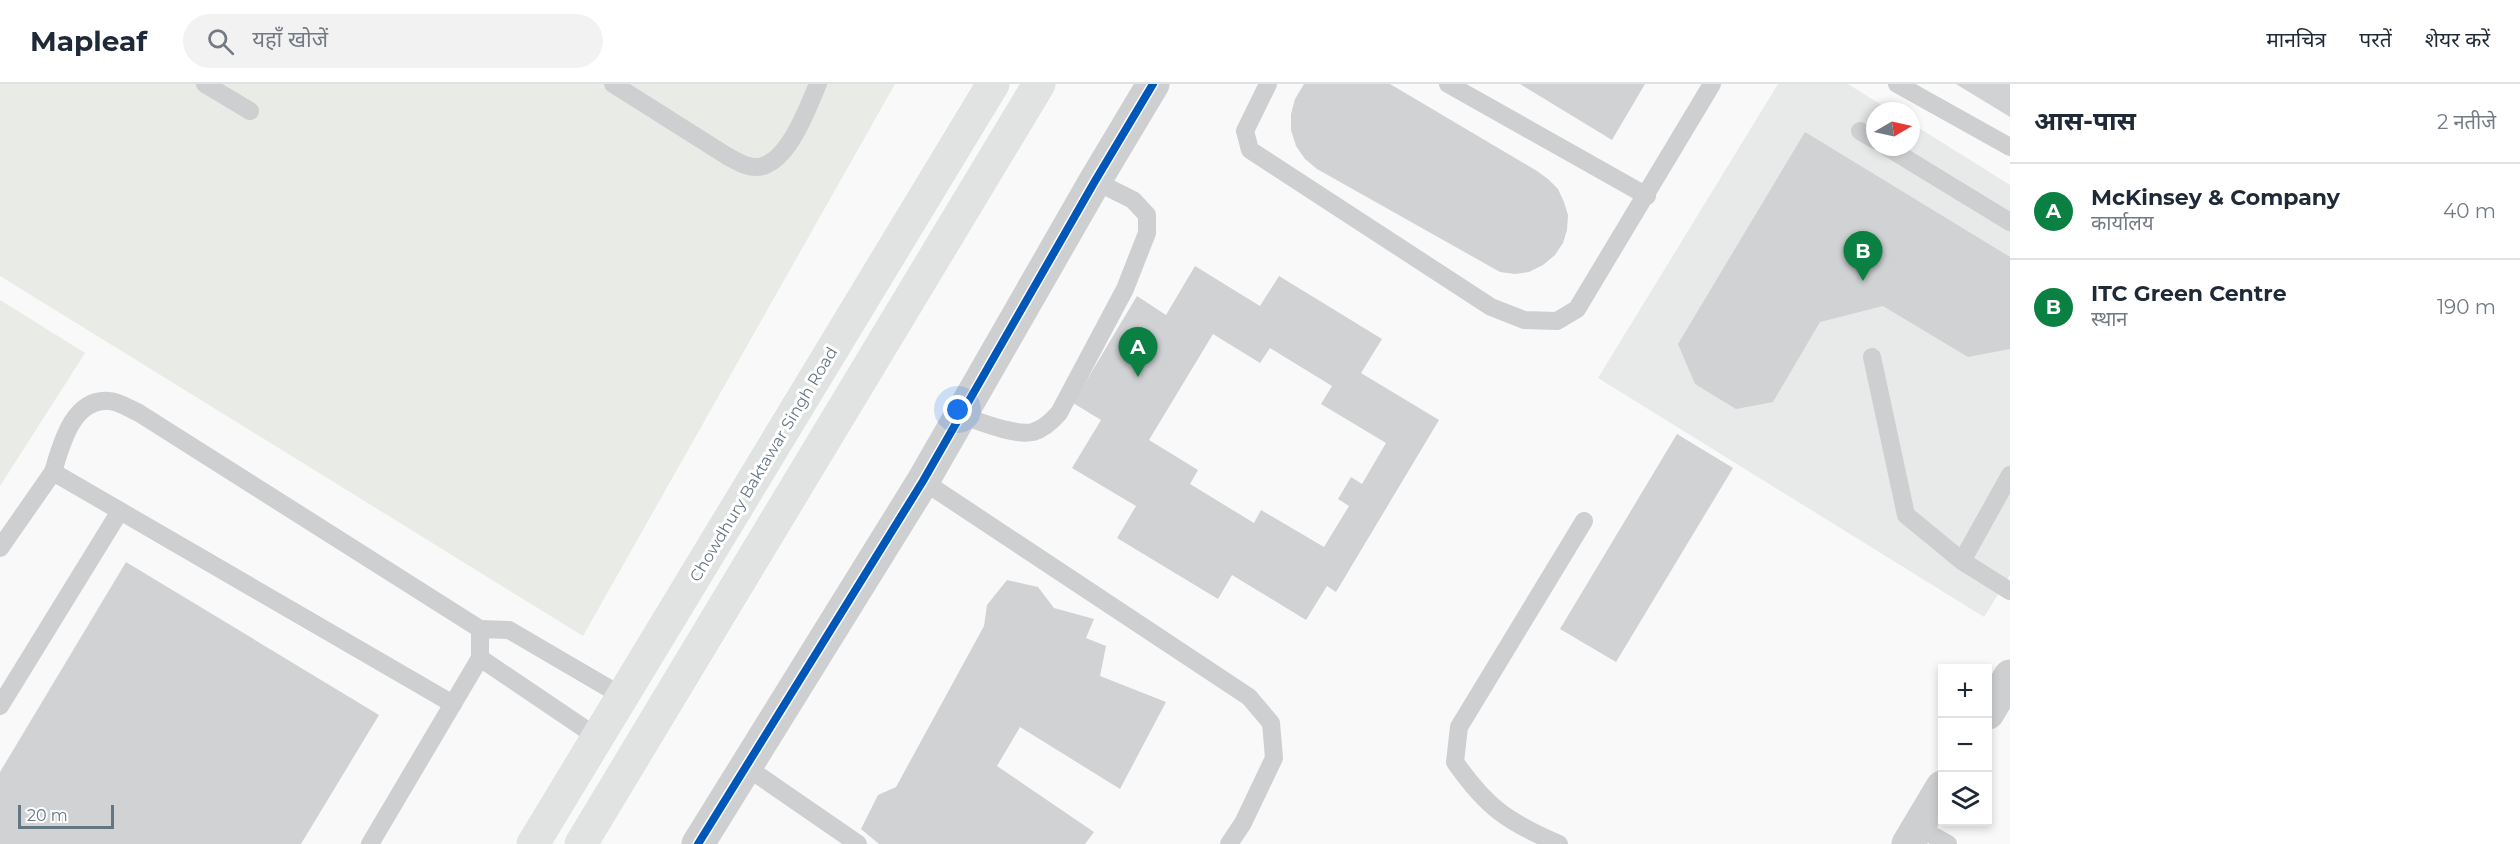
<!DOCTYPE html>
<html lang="hi">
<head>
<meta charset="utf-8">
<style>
	:root { --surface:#fff; --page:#f2f2f3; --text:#1f2937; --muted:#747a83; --line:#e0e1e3; --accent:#0b8043 }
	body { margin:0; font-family:Montserrat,"Noto Sans Devanagari",sans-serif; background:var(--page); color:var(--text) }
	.controls { position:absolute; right:18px; bottom:18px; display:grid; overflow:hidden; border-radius:0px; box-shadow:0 3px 9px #0003 }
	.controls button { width:54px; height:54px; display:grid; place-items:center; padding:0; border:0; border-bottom:2px solid var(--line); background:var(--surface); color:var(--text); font:30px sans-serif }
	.compass { position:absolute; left:1866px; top:18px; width:54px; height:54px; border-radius:50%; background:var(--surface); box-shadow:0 3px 9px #0003; rotate:81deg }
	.scale { position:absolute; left:18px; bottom:15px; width:96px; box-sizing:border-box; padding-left:6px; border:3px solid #657683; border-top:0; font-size:16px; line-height:21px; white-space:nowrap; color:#657683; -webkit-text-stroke:4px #fff; paint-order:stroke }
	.you { position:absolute; left:958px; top:326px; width:21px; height:21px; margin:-15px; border:4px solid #fff; border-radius:50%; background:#1a73e8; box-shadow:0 0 0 9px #1a73e833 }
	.badge { display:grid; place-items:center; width:39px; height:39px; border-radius:50%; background:var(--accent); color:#fff; font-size:20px; font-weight:700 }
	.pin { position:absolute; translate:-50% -50px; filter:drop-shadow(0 2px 3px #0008) }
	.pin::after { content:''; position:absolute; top:32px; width:21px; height:18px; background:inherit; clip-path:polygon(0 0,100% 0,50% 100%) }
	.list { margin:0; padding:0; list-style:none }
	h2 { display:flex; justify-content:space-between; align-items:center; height:78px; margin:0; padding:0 24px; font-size:26px }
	h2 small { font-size:20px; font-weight:400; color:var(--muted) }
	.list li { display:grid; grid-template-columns:39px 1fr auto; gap:18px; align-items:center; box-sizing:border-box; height:96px; padding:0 24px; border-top:2px solid var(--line) }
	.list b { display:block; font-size:22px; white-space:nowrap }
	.list p { margin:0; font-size:20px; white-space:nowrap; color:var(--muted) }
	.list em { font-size:20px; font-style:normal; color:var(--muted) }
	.icon { flex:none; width:33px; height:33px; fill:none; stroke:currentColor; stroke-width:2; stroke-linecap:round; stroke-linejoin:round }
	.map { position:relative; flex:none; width:2010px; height:760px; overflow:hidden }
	header { display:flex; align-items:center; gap:36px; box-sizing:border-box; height:84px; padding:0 30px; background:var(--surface); border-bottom:2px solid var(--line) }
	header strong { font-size:28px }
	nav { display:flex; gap:33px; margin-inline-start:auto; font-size:21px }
	.search { width:420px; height:54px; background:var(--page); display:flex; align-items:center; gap:15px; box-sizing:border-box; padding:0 21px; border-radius:33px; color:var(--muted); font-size:22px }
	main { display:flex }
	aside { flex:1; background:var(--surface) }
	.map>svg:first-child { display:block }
</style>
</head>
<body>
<header>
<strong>Mapleaf</strong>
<div class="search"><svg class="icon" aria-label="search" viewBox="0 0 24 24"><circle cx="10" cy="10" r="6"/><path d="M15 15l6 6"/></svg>यहाँ खोजें</div>
<nav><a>मानचित्र</a><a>परतें</a><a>शेयर करें</a></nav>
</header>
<main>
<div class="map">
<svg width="2010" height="760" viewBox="0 0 2010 760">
	<rect width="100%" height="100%" fill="#f9f9f9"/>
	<path fill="#e8e9e9" d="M1778,0H1848L1891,27H1875V63H1911V39L2010,101V491L1984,533L1598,294Z"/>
	<g fill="#e8ebe6">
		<path d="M0,0H895L583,552L0,192Z"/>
		<path d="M0,216L85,269L0,402Z"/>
	</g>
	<g fill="#d0d2d3" fill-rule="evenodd">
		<path d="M1304,0H1390L1537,87L1548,95L1558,105L1564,118L1568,131L1567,146L1563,159L1555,171L1543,181L1529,188L1515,190L1500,188L1317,85L1305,75L1296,62L1291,46V30L1295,15Z"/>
		<path d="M1520,0H1645L1612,56Z"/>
		<path d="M1956,0H2010V33Z"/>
		<path d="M1805,48L2010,173V265L1968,273L1883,222L1820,238L1773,318L1736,325L1695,300L1678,260Z"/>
		<path d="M1195,182L1260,222L1279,192L1382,255L1361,289L1439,336L1336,508L1327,502L1306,536L1232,491L1218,515L1117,454L1136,422L1072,384L1101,336L1073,319L1137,212L1166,231ZM1213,250L1260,279L1270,264L1332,302L1321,320L1386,359L1362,400L1351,393L1338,415L1349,422L1324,463L1261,426L1254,439L1190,400L1198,386L1149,356Z"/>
		<path d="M1677,350L1733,384L1616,578L1560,545Z"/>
		<path d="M126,478L379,631L301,760H0V688Z"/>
		<path d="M1007,496L1038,503L1054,524L1094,535L1086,554L1106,562L1100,592L1166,618L1120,705L1020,643L997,682L1094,748L1085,760H879L861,745L878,711L896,703L984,542L987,521Z"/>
	</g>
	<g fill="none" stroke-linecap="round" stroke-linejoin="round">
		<g stroke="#cecfd0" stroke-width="18">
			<path d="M205,0L250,27"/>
			<path d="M613,0L727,72C738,78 751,86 763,82C790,74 808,23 818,0"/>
			<path d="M1268,0L1245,47L1250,66L1491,223L1524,236L1557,237L1577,225L1712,0"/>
			<path d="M1448,0L1647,112"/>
			<path d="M1897,0L2010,63"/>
			<path d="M1860,47L1875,56"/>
			<path d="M1887,63L2010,138"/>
			<path d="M1872,273L1906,431L1962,477"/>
			<path d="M960,331C979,337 1013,352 1033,348C1044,345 1052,337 1059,329L1125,205L1147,149V131L1133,116L1095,97"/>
			<path d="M53,388C61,362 72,314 109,317C118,317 130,325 139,329L480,545"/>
			<path d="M2010,391L1962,477L2010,507"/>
			<path d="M923,397L1249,613L1271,639L1274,674L1243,739L1229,760"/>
			<path d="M0,464L53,388L453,620"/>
			<path d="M480,574L597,653"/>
			<path d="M0,622L120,427"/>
			<path d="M745,682L858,760"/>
			<path d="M1918,743L1948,760"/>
			<path d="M370,760L480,574V545L509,546L622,612"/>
			<path d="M1559,760C1508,738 1487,724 1455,678L1459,643L1584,437"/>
		</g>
		<g stroke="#cecfd0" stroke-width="33">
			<path d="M1988,629L2010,592"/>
			<path d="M698,760L923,397L1095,97L1153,0"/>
			<path d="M1908,760L1942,703"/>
		</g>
		<g stroke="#e1e2e2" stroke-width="33">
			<path d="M533,760L993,0"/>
			<path d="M581,760L1039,0"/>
		</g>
		<g stroke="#fff" stroke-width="11">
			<path id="cycleway" d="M698,760L923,397L1095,97L1153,0"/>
		</g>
		<use href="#cycleway" stroke="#0057b8" stroke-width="8"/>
	</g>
	<g text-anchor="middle" stroke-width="6" stroke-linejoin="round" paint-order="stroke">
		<g font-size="16" fill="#657683" stroke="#fff">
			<text transform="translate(763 380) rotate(-59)" y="6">Chowdhury Baktawar Singh Road</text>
		</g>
	</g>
</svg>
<div class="controls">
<button>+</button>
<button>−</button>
<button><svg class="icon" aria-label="layers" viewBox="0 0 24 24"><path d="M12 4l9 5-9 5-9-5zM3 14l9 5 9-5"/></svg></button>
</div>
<svg class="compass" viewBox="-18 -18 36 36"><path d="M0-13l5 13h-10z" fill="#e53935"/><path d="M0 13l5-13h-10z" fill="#747a83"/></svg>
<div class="scale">20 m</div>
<div class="you"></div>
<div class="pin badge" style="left:1138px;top:293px">A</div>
<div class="pin badge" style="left:1863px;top:197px">B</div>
</div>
<aside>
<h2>आस-पास<small>2 नतीजे</small></h2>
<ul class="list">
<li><span class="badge">A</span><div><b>McKinsey &amp; Company</b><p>कार्यालय</p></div><em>40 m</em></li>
<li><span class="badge">B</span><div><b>ITC Green Centre</b><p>स्थान</p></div><em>190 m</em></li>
</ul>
</aside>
</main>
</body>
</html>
